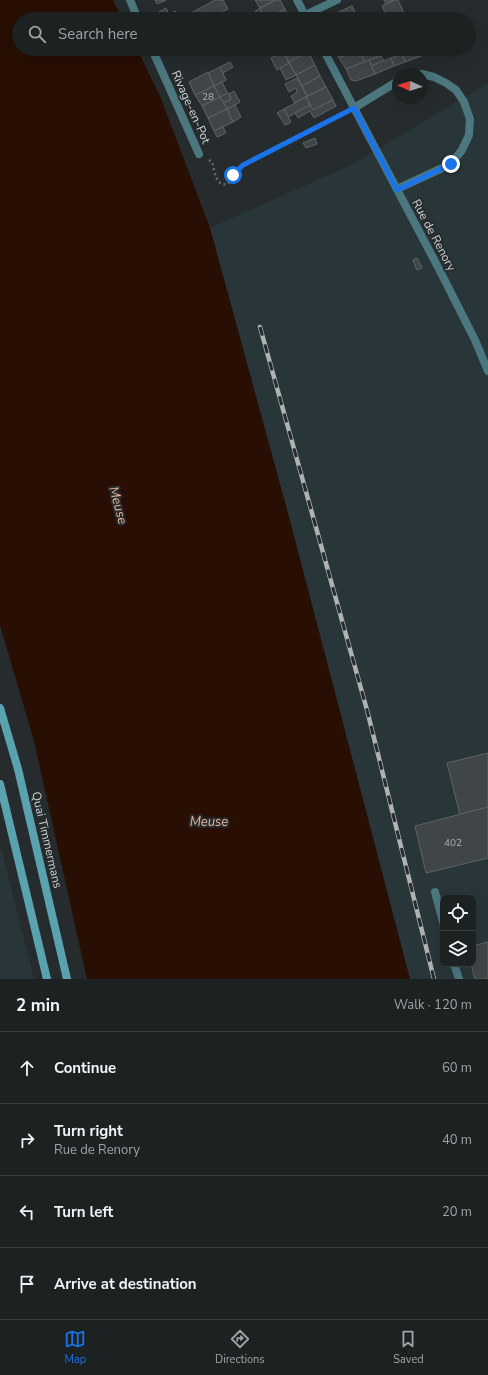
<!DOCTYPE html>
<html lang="en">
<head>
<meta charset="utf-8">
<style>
	:root { --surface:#1c2122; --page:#292e2f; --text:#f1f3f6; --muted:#a0a3a5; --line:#3a3e40; --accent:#1a73e8 }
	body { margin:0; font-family:"Nunito Sans",sans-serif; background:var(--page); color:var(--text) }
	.controls { position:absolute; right:12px; bottom:12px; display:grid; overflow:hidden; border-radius:8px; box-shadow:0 4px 16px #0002 }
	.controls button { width:36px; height:36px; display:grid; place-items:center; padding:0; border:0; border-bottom:1px solid var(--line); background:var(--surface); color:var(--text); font:20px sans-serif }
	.compass { position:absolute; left:392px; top:68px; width:36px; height:36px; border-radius:50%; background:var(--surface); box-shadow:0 4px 16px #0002; rotate:273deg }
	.stop { position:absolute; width:12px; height:12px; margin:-9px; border:3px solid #1a73e8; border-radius:50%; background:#fff }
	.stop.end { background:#1a73e8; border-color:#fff; box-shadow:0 1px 4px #0008 }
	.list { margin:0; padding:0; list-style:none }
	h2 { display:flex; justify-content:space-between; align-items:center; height:52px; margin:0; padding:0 16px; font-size:17px }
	h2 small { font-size:13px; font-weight:400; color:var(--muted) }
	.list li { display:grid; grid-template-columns:26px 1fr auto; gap:12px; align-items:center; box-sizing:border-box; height:72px; padding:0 16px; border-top:1px solid var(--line) }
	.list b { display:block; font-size:15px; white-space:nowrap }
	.list p { margin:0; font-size:13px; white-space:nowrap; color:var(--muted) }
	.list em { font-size:13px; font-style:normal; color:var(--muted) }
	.icon { flex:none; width:22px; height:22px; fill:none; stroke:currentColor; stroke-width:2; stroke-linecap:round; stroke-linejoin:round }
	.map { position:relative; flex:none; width:488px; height:979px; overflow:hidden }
	.search { position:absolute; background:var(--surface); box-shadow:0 4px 16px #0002; left:12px; right:12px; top:12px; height:44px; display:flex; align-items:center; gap:10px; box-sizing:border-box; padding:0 14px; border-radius:22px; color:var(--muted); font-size:15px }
	.sheet { height:340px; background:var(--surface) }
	nav { display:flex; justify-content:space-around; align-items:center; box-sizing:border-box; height:56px; border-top:1px solid var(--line); background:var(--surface); font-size:11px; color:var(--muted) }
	nav a { display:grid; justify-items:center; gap:2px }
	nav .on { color:var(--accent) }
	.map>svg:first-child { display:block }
</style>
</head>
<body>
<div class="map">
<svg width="488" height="979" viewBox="0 0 488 979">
	<rect width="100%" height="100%" fill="#262c2d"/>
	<g fill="#293639" fill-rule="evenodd">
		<path d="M488,83V979H410L289,517L210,228L353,164ZM443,898H473V964H443Z"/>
		<path d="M0,844L34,979H0Z"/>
	</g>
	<path fill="#280e03" d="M0,0H113L122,19H19V49H137L160,96L210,228L289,517L410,979H87L34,741L0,625Z"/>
	<g fill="#404547" stroke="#5e6465">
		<path d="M155,0H166L157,4Z"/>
		<path d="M215,0H223L228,9L216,16L218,19H180Z"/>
		<path d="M255,0H276L260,8Z"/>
		<path d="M276,0H280L285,9L266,19L260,8Z"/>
		<path d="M384,0H395L386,4Z"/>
		<path d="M395,0H398L404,13L388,19L382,6Z"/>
		<path d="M352,6L355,12L342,19L339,12Z"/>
		<path d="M166,8L169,15L175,11L180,19H149L148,18Z"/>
		<path d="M260,8L265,18L264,19H256L253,13Z"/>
		<path d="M285,9L290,19H266Z"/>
		<path d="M339,12L343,19H325Z"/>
		<path d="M404,13L407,19H390Z"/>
		<path d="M273,49H282L283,51L276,55Z"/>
		<path d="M289,49H306L308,52L289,62L284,52Z"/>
		<path d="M334,49H359L360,50L339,58Z"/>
		<path d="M362,49H373L375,52L362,56L360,50Z"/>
		<path d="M400,49H421L424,55L405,62Z"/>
		<path d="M360,50L364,62L346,69L339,58Z"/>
		<path d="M283,51L289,63L277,70L271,58Z"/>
		<path d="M308,52L315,65L296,75L289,62Z"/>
		<path d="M375,52L377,57L364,62L362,56Z"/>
		<path d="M402,54L405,62L394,66L391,58Z"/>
		<path d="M381,56L384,61L371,66L369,60Z"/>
		<path d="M391,58L394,66L375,74L371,66Z"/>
		<path d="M369,60L375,74L356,81L351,80L346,69Z"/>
		<path d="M230,62L233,67L223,73L220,67Z"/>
		<path d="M289,63L296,75L286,80L280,68Z"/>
		<path d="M315,65L320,76L302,86L296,75Z"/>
		<path d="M220,67L226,80L214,86L208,73Z"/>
		<path d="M208,72L214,86L195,95L189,82Z"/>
		<path d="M320,76L326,87L307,96L302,86Z"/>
		<path d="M297,78L307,96L295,103L291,96L297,92L296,88L289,92L285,84Z"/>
		<path d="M222,82L228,94L220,97L214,86Z"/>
		<path d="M214,86L220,97L202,106L195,95Z"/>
		<path d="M326,87L333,100L313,110L306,97Z"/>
		<path d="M234,91L240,102L227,109L223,103L231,99L229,94Z"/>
		<path d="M229,93L231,99L223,103L220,97Z"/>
		<path d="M220,97L227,109L208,118L202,106Z"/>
		<path d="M306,97L310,105L288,117L284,109Z"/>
		<path d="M333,100L336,106L314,118L310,111L298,118L295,113L310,105L313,110Z"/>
		<path d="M235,105L241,117L233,122L227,109Z"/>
		<path d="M227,109L233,122L214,131L208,118Z"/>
		<path d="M284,109L291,122L285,125L277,113Z"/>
		<path d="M223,127L226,133L217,137L214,131Z"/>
		<path d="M315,138L317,144L306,148L303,143Z"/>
		<path d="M417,258L422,268L417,270L413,260Z"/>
		<path d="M488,753V807L460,815L447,763Z"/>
		<path d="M488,807V858L426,873L415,826Z"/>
		<path d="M488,942V979H475L471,964H473V946Z"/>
	</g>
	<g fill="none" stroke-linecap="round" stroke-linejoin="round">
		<path stroke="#666b6c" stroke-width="2.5" stroke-dasharray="2 3" stroke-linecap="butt" d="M209,160L212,162C215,171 215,187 228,184L237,170L243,165L344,113"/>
		<g stroke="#4c777f" stroke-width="8">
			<path d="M435,892L443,922"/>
			<path d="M454,964L459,979"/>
		</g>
		<g stroke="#4c777f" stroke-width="8">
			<path d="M130,0L138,19"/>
			<path d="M305,15L337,0"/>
			<path d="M152,49L199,154"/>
			<path d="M354,108L398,81"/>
			<path d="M397,189L451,164L462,150L469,135L470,119L464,102L456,90L446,83L434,77L422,74"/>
		</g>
		<g stroke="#4c777f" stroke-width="8">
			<path d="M297,0L307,19"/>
			<path d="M323,49L440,271L475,340L488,371"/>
		</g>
		<g stroke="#5aa2af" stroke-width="8">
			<path d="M0,708L18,769L67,979"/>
			<path d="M0,784L47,979"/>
		</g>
		<g stroke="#aeb2b3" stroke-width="4.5">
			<path id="rail" d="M260,327L367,710L434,979"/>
		</g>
		<use href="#rail" stroke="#262c2d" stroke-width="3" stroke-dasharray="9" stroke-linecap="butt"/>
	</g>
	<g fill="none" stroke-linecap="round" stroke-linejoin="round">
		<path stroke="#1a73e8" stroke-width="5" d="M233,175L243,165L354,108L397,190L451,164"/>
	</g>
	<g text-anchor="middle" stroke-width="4" stroke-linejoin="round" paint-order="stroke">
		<g font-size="10" fill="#acb0b1">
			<text x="208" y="100">28</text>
			<text x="453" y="846">402</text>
		</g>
		<g font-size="12" fill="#d0d3d4" stroke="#262c2d">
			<text transform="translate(191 107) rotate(66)" y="4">Rivage-en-Pot</text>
			<text transform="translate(434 235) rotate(62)" y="4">Rue de Renory</text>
			<text transform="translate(47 840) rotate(77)" y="4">Quai Timmermans</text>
		</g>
		<g font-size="13" font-style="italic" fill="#efb498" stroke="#262c2d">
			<text transform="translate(119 505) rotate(75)" y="5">Meuse</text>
			<text x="209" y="826">Meuse</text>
		</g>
	</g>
</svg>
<div class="controls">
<button><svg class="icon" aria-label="locate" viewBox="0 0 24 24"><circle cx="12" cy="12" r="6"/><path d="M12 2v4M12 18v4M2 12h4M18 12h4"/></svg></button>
<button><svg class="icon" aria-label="layers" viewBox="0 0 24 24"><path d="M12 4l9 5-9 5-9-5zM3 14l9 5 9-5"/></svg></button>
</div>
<svg class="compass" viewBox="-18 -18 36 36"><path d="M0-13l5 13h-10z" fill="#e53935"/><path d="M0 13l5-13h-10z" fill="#a0a3a5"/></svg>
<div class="stop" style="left:233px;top:175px"></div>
<div class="stop end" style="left:451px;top:164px"></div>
<div class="search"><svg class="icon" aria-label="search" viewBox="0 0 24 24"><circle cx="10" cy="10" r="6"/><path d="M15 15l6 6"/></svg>Search here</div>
</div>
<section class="sheet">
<h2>2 min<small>Walk · 120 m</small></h2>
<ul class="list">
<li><svg class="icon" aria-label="ahead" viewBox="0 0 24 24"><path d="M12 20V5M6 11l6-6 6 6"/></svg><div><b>Continue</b></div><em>60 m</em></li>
<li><svg class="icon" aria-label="right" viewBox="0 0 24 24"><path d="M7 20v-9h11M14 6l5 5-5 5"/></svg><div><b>Turn right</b><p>Rue de Renory</p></div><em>40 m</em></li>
<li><svg class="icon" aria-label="left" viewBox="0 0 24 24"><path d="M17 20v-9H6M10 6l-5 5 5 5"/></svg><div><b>Turn left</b></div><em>20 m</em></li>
<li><svg class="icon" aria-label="arrive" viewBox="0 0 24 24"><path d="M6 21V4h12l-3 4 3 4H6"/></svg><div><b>Arrive at destination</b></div></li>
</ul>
</section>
<nav>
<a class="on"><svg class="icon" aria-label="map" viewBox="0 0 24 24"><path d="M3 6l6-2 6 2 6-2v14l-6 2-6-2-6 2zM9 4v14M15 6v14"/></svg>Map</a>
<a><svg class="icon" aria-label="directions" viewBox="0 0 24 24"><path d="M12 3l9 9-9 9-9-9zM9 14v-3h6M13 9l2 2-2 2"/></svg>Directions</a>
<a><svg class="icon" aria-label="saved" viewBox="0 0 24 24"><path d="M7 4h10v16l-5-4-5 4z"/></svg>Saved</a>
</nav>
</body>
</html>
